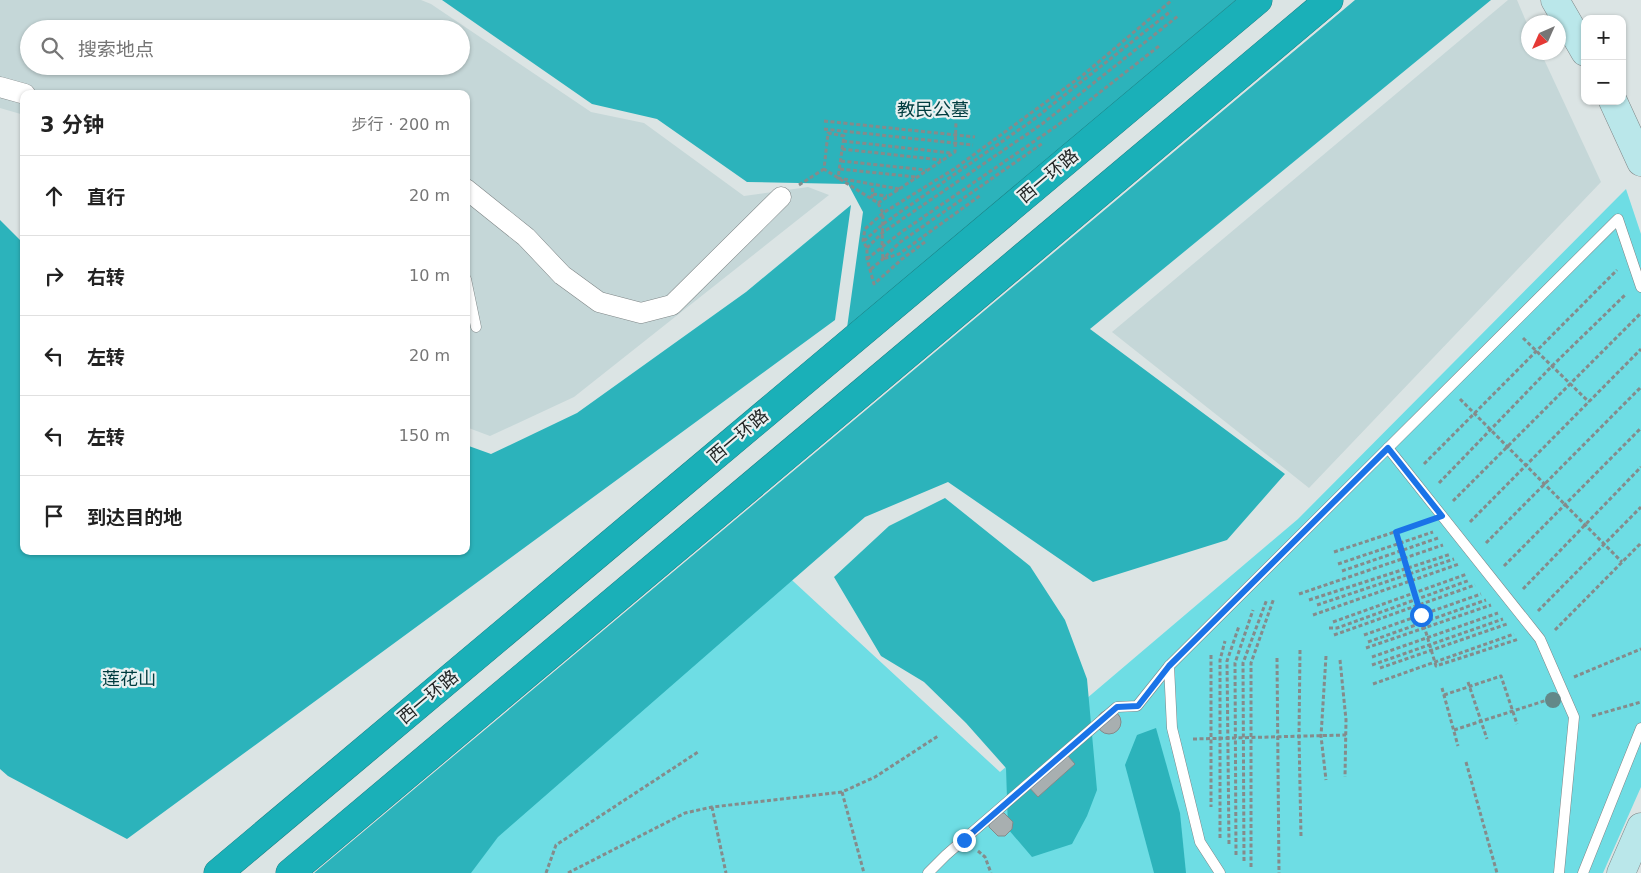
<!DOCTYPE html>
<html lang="zh">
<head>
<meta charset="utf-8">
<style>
	:root { --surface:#fff; --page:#f6f6f6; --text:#222; --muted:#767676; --line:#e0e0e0 }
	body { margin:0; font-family:"DejaVu Sans","Noto Sans SC",sans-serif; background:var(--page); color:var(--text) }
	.controls { position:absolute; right:15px; top:15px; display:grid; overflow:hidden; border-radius:10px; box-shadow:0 1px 4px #0004 }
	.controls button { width:45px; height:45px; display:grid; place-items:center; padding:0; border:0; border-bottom:1px solid var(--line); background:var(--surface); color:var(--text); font:25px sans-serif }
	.compass { position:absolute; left:1521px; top:15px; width:45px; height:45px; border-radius:50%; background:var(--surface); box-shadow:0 1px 4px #0004; rotate:225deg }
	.stop { position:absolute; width:15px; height:15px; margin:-11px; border:4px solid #1a73e8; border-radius:50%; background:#fff }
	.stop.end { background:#1a73e8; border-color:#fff; box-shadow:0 1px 5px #0008 }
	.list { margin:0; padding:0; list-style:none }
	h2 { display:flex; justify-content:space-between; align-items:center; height:65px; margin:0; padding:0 20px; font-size:21px }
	h2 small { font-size:16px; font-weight:400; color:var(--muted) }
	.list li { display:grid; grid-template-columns:32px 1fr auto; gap:15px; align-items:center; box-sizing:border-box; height:80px; padding:0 20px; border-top:1px solid var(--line) }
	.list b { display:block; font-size:19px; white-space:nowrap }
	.list em { font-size:16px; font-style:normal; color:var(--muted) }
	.icon { flex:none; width:28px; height:28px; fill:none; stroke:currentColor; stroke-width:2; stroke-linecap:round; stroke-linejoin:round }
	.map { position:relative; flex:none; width:1641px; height:873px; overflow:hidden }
	.search { position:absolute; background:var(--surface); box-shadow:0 1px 4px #0004; left:20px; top:20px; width:450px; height:55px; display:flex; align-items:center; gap:12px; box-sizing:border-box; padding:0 18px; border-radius:28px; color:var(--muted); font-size:19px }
	.panel { position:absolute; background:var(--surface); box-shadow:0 1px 4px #0004; left:20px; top:90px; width:450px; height:465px; border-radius:10px }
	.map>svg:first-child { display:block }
</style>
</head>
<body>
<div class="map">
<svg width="1641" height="873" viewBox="0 0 1641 873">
	<rect width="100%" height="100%" fill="#dbe4e4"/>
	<g fill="#c5d7d8" fill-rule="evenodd">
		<path d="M0,0H421L431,4L591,112L644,123L744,196L808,187L829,195L574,397L490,436L466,427V94H24V115L0,108ZM29,29H461V66H29Z"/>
		<path d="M1508,0H1517L1528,26V52L1541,53L1601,182L1309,488L1112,332Z"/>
	</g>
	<path fill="#6edde4" d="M1626,189L1641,234V787L1603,873H455L768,558L1000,772L1298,519Z"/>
	<g fill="#2cb3bb">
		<path d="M442,0H1236L847,328L863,212L848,184L747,182L657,119L592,104Z"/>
		<path d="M1355,0H1491L1090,329L1285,474L1227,540L1093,582L948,482L865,517L498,837L471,873H314Z"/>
		<path d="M851,205L835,320L127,839L8,776L0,769V220L24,244V551H466V445L491,454L577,413L746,292Z"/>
		<path d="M1156,728L1180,813L1186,873H1154L1125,765L1137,735Z"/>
	</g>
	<path fill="#2fb6bd" d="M945,498L1030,566L1065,620L1087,679L1097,790L1087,816L1072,844L1032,857L1008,829L1006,768L966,723L924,682L881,656L834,577L889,526Z"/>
	<g fill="#a8afb0" stroke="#828a8a">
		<circle cx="1109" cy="722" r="12"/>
		<path d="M1062,749L1075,764L1038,797L1025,783Z"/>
		<path d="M995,813H1004L1013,822L1012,829L1005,836H998L989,827V820Z"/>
	</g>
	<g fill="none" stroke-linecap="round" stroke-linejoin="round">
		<g stroke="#7f8687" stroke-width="11">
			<g id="lane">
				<path d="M466,279L476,327"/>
				<path d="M1388,448L1540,639L1574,717L1559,873"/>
				<path d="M928,873L946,855L1117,707L1137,706L1169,666"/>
				<path d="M1220,873L1200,842L1175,740L1172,728L1169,666L1618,219L1641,287"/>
				<path d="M1583,873L1641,728"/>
			</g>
		</g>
		<g stroke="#7f8687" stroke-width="21">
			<g id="street">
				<path d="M0,87L25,94"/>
				<path d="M466,189L526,237L562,275L599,302L641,313L672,305L781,197"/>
			</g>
		</g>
		<g stroke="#7f8687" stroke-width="29">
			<g id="secondary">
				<path d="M1555,0L1585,52"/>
				<path d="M1613,101L1641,162"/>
				<path d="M1621,873L1641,827"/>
			</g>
		</g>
		<g stroke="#1d8085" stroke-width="29">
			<g id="highway">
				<path d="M218,873L1258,0"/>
				<path d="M290,873L1329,0"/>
			</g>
		</g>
		<g stroke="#858b8b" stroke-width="3" stroke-dasharray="4 2.5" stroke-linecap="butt">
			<path d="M824,121L975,137"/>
			<path d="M824,129L973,145"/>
			<path d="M843,141L951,153"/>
			<path d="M842,149L941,160"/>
			<path d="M841,161L926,170"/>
			<path d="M840,169L916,177"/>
			<path d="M799,185L824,169"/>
			<path d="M899,189L838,178L844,136L828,133L824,169L878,203L883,213L882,247L883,259L899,254L981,195"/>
			<path d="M873,194L887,196"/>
			<path d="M871,198L873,194L872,185"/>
			<path d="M878,203L955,152L956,122"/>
			<path d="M864,241L883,224L1033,120L1171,11"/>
			<path d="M925,242L902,259L874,284L867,259V248L863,241L865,229L883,213L954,169L1083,75L1172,0"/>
			<path d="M867,248L882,233L1042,124L1178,16"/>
			<path d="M867,259L900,233L1058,125L1159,46"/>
			<path d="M871,269L883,259L899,243L1043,143"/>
			<path d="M1523,338L1589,402"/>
			<path d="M1460,399L1622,562"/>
			<path d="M1424,464L1617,270"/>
			<path d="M1439,483L1552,366L1626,294"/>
			<path d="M1453,501L1641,313"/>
			<path d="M1470,522L1641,349"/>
			<path d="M1396,532L1436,666L1519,639"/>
			<path d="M1486,543L1641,387"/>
			<path d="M1334,552L1425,522"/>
			<path d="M1338,564L1433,532"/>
			<path d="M1504,566L1641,428"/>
			<path d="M1342,571L1438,538"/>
			<path d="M1523,589L1641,467"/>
			<path d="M1299,594L1443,545"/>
			<path d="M1309,600L1451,554"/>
			<path d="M1317,605L1454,559"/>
			<path d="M1538,611L1641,507"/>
			<path d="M1313,615L1459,564"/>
			<path d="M1333,622L1467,574"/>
			<path d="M1329,628H1337L1470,580"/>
			<path d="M1555,630L1641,543"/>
			<path d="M1334,635L1475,585"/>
			<path d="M1364,635L1481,594"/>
			<path d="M1368,642L1486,600"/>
			<path d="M1366,648L1491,605"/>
			<path d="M1300,650L1299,736L1301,837"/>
			<path d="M1211,655V807"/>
			<path d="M1326,656L1321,736L1326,780"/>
			<path d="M1372,657L1498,613"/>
			<path d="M1277,658L1279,873"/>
			<path d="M1340,660L1346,720L1345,777"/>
			<path d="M1372,665L1503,619"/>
			<path d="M1380,668L1507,624"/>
			<path d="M1574,677L1641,649"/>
			<path d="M1468,682L1487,739"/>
			<path d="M1373,684L1514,634"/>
			<path d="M1442,688L1458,746"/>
			<path d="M1444,695L1501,676L1517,724"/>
			<path d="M1592,716L1641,702"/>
			<path d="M1454,730L1547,700"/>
			<path d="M1193,739L1346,735"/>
			<path d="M1466,762L1497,873"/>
			<path d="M842,792L864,873"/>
			<path d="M712,807L726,873"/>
			<path d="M1220,838V660L1225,641"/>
			<path d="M1229,844L1227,661L1239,626"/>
			<path d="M978,851L985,857L991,873"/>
			<path d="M1236,855L1235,663L1253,610"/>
			<path d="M1244,861L1243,663L1267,599"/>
			<path d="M1251,867V663L1274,598"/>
			<path d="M546,873L556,845L698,752"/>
			<path d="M568,873L685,813L712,807L842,792L875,777L938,736"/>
		</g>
		<use href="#lane" stroke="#fff" stroke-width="10"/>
		<use href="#street" stroke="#fff" stroke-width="20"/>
		<use href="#secondary" stroke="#bae7ea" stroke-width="28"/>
		<use href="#highway" stroke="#1ab0b8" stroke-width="28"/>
	</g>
	<circle fill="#638889" cx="1553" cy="700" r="8"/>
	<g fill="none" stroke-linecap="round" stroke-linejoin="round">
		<path stroke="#1a73e8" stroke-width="6" d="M964,840L1117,707L1138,706L1169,666L1388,448L1442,516L1396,532L1421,615"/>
	</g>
	<g text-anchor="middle" stroke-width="4.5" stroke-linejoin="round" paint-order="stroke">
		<g font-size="18" fill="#003c3f" stroke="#e9f1f1">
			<text x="933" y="116">教民公墓</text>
			<text x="129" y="685">莲花山</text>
		</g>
		<g font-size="18" fill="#232626" stroke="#e9f1f1">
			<text transform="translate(1048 176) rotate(-40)" y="6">西一环路</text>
			<text transform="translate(738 436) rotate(-40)" y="6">西一环路</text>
			<text transform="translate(428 697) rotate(-40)" y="6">西一环路</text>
		</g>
	</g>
</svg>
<div class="controls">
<button>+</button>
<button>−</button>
</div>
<svg class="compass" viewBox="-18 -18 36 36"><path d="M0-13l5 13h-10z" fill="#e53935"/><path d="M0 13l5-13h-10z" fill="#767676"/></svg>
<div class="stop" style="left:1421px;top:615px"></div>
<div class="stop end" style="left:964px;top:840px"></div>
<div class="search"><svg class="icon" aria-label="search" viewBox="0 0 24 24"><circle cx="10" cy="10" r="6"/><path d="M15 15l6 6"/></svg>搜索地点</div>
<section class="panel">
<h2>3 分钟<small>步行 · 200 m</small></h2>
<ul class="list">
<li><svg class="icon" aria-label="ahead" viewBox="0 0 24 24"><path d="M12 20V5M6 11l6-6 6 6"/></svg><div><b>直行</b></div><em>20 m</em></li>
<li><svg class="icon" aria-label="right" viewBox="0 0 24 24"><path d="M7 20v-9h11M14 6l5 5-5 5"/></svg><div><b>右转</b></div><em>10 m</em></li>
<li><svg class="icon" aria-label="left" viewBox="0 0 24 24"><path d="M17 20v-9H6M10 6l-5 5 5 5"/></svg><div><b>左转</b></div><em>20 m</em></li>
<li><svg class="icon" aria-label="left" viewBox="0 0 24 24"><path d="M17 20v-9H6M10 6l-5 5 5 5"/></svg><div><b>左转</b></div><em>150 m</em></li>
<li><svg class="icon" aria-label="arrive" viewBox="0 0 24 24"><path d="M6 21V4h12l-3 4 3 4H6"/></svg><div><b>到达目的地</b></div></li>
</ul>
</section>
</div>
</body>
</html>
